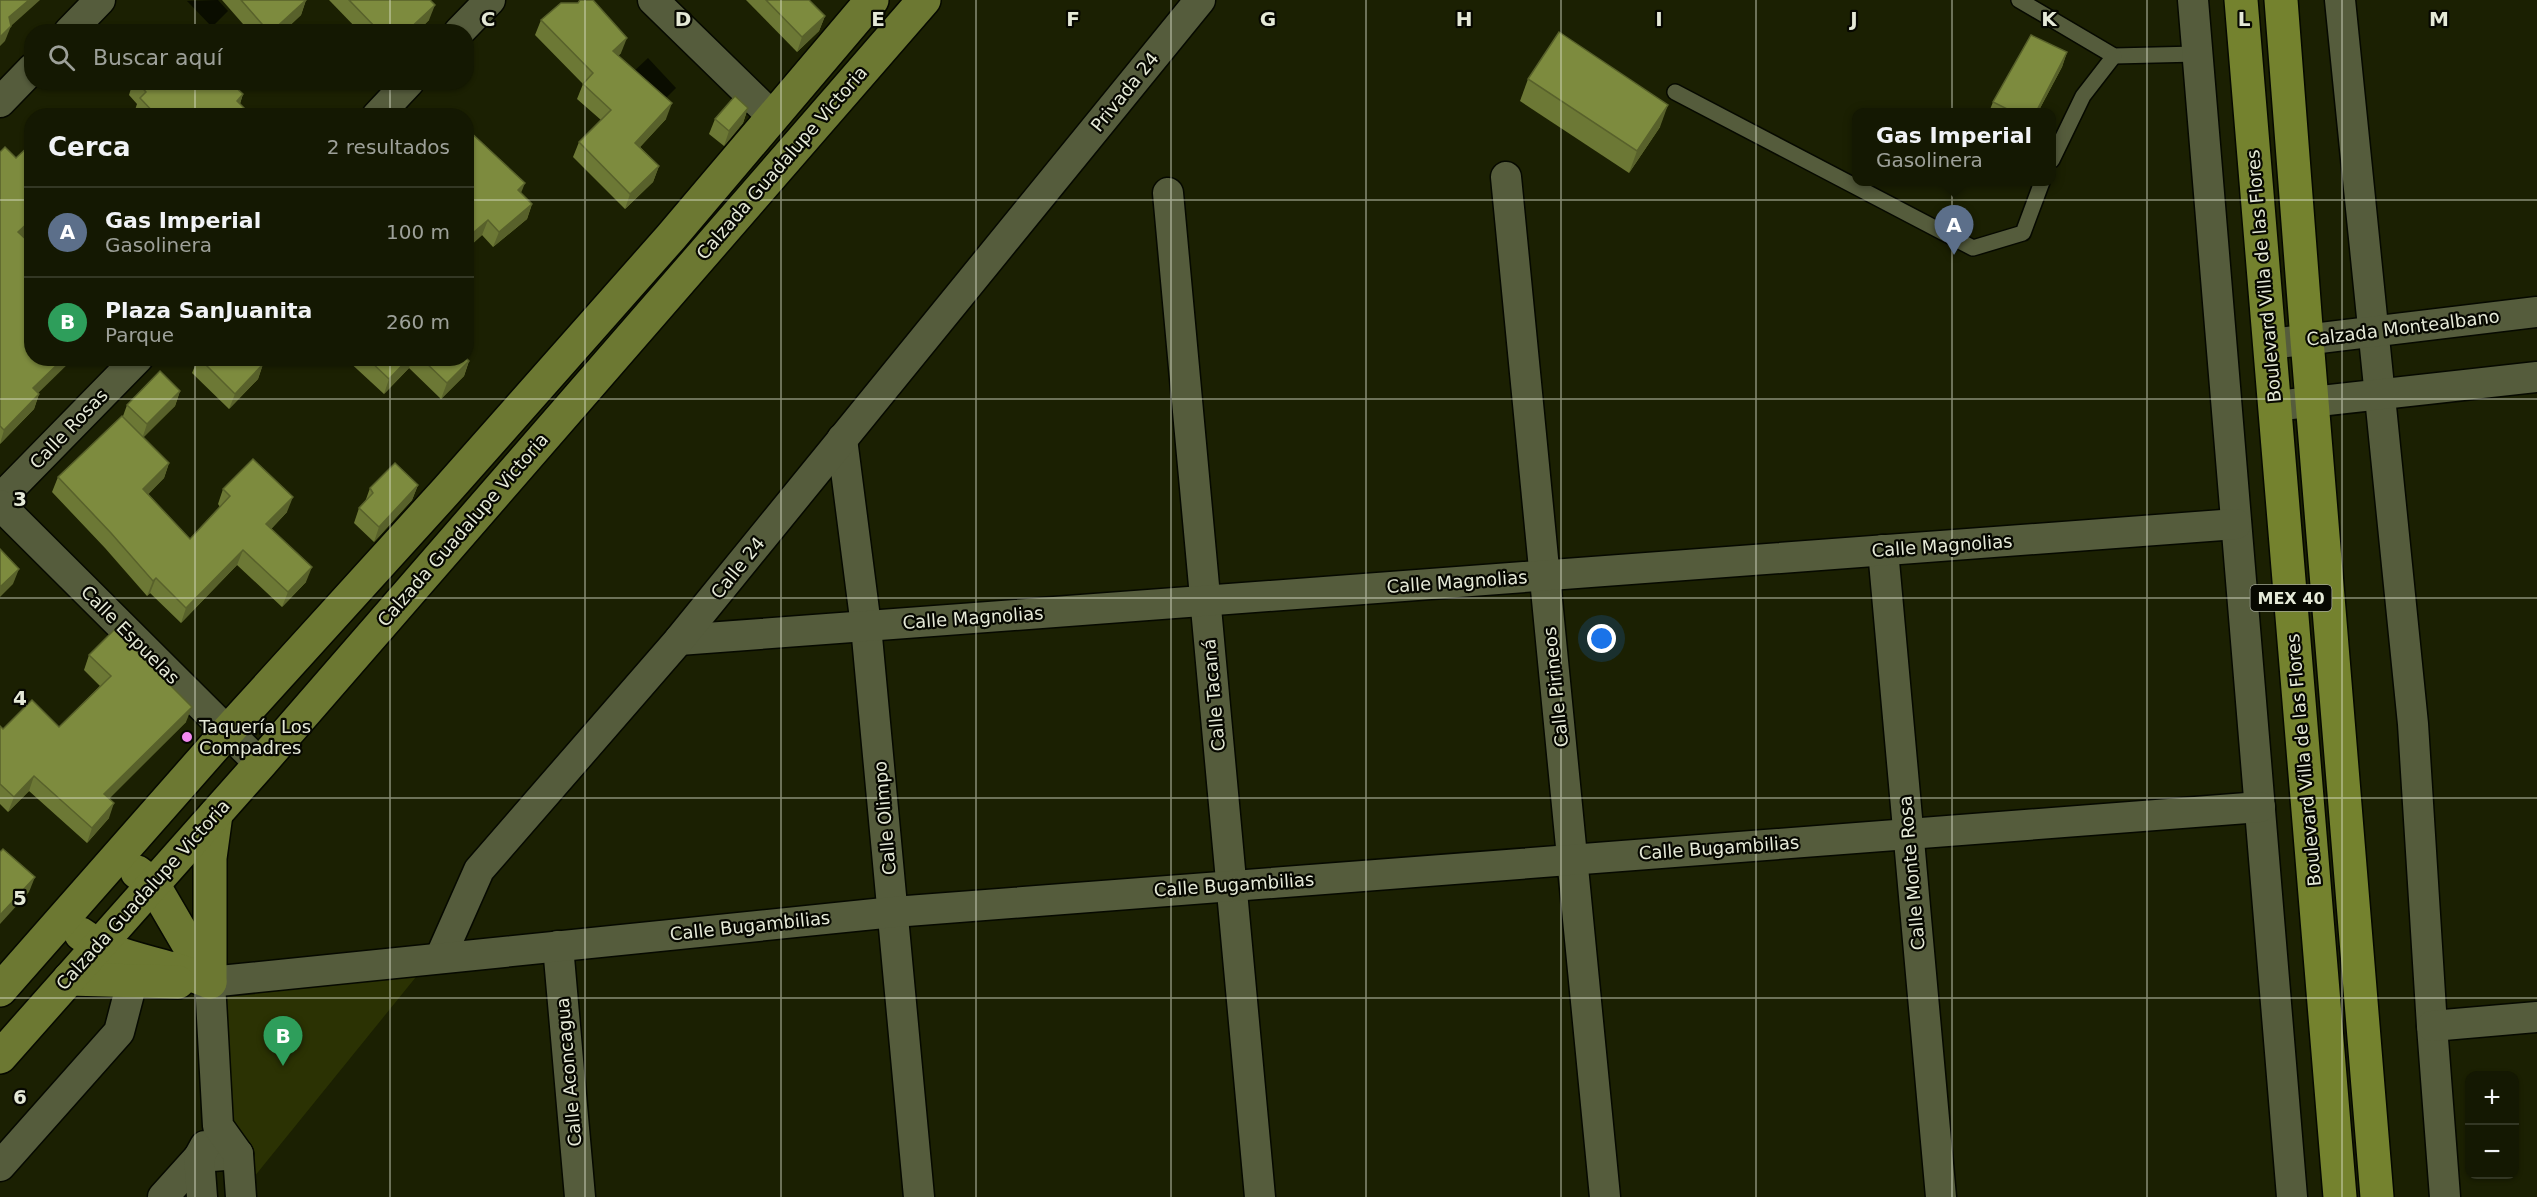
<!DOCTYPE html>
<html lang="es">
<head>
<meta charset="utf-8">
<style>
	:root { --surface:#141802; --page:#1d210c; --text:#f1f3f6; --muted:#9da099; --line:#333724; --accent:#d93025 }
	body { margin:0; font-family:"DejaVu Sans",sans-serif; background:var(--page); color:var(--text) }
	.controls { position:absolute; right:18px; bottom:18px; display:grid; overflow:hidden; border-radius:12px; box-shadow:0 2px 4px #0004 }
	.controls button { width:54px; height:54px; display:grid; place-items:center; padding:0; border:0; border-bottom:2px solid var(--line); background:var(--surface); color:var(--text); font:30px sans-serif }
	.you { position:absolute; left:1602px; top:639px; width:21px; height:21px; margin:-15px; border:4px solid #fff; border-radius:50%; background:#1a73e8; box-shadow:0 0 0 9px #1a73e833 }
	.badge { display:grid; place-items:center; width:39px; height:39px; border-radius:50%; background:var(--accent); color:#fff; font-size:20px; font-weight:700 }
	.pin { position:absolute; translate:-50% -50px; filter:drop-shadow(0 2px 3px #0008) }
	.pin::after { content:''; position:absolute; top:32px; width:21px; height:18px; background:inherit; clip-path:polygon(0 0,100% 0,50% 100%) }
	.popup { position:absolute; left:1852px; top:108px; width:204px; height:78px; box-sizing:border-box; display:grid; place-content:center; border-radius:12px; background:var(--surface); filter:drop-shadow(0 2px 4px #0005); font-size:20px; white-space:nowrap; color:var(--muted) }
	.popup b { font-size:22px; color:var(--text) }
	.popup::after { content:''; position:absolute; left:50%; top:100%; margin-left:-12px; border:12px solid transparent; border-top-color:var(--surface) }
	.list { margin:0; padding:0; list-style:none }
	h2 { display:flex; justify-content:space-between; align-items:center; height:78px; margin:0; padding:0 24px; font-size:26px }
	h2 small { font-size:20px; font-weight:400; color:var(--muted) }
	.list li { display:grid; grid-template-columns:39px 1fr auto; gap:18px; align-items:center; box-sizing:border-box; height:90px; padding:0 24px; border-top:2px solid var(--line) }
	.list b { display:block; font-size:22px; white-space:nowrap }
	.list p { margin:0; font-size:20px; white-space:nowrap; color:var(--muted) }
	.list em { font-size:20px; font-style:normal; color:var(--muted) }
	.icon { flex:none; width:33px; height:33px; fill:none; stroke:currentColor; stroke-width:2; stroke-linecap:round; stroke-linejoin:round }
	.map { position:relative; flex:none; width:2537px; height:1197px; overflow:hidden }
	.search { position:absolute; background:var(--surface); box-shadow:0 2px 4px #0004; left:24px; top:24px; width:450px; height:66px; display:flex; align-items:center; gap:15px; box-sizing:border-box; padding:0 21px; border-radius:24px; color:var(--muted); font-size:22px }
	.panel { position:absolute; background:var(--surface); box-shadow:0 2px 4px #0004; left:24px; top:108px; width:450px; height:258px; border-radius:24px }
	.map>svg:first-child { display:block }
</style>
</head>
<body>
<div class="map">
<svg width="2537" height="1197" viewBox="0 0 2537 1197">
	<rect width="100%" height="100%" fill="#1b2002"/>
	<path fill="#2b3203" d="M424,967L250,1182L230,1148L214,985Z"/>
	<g fill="#0a0d00">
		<path d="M218,0L228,11L212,27L187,1Z"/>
		<path d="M648,58L676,88L662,102L631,74Z"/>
	</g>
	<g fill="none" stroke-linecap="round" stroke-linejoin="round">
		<g stroke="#060900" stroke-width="18">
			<g id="service">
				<path d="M2019,0L2114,56L2197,54"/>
				<path d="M1675,92L1973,248L2023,233L2042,182"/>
				<path d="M2052,160L2083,96L2114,56"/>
			</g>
		</g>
		<g stroke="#060900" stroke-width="33">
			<g id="minor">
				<path d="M653,0L773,117"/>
				<path d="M2193,0L2292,1197"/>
				<path d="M2340,0L2413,724L2432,1026L2445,1197"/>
				<path d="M69,32L100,0"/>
				<path d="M459,32L490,0"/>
				<path d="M0,102L32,69"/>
				<path d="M377,116L409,82"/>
				<path d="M1506,177L1605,1197"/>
				<path d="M1168,193L1260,1197"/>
				<path d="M2270,344L2537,312"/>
				<path d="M2275,406L2537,377"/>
				<path d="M842,439L866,626L919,1197"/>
				<path d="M0,499L138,358"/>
				<path d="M0,505L260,764"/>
				<path d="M1883,550L1941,1197"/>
				<path d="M679,640L2236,524"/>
				<path d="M558,946L580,1197"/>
				<path d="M440,958L479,870L679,640L1200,0"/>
				<path d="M2432,1026L2537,1017"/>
				<path d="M0,1166L119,1032L132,982"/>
				<path d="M163,1197L199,1157L238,1154"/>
				<path d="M202,1197L199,1157L205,1146"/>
				<path d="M241,1197L238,1154L218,1126L210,982L894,912L2260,807"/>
			</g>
		</g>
		<g stroke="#060900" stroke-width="36">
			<g id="primary">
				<path d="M137,872L153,884L209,980"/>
				<path d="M81,934C108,954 138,959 169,968C183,971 197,977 210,982"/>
				<path d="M69,979L178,982"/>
				<path d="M210,982V858L216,814"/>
				<path d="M0,990L228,731L447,490L671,237L872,0"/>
				<path d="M0,1057L260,764L924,0"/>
			</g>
		</g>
		<g stroke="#060900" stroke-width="36">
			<g id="trunk">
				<path d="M2241,0L2340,1197"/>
				<path d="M2281,0L2307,340L2377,1197"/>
			</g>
		</g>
		<use href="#service" stroke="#555c3c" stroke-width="15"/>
		<use href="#minor" stroke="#555c3c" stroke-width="30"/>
		<use href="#primary" stroke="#6c7832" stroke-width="33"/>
		<use href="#trunk" stroke="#74822e" stroke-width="33"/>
	</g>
	<g fill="#6c7835">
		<path d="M222,0H306L301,15L283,32H250Z"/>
		<path d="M329,0H430L429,20L417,32H360Z"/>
		<path d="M746,0H809L825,16L819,31L797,52Z"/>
		<path d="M578,3L621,53L618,56L666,119L640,147L659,166L653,182L625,209L573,157L579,142L601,120L577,99L583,84L535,35L541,20Z"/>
		<path d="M2067,52L2062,67L2038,112H1989L1993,102Z"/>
		<path d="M1528,79L1660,127L1629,173L1520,101Z"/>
		<path d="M133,82H230L243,94L240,104L252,116H137L134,113L137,104L129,95Z"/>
		<path d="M748,108L743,123L724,146L709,134L715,119Z"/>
		<path d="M466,128L521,193L532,204L527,219L493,247L482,235L469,247L466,244Z"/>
		<path d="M32,143V229L23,237L38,393L39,394L34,409L0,444V152L16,158Z"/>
		<path d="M194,358H269L263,364L258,379L229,409L192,373L197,361Z"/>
		<path d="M345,358H466L469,361L464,376L441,399L409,368L384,394Z"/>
		<path d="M180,391L175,406L143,437L169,463L164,478L148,494L190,539L220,507L218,504L223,489L287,512L271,529L306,582L282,607L237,565L181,623L150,593L147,596L105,548L52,492L58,477L123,416L127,405Z"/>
		<path d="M418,485L412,500L374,542L354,523L359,508L365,502L370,488Z"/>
		<path d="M141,649L140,654L186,722L109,798V818L87,843L29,791L8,812L0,804V726L3,729L59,727L100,686L84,670L89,655Z"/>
	</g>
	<g fill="#58612b">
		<path d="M29,0H40L11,26L5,41L0,46V37L9,17Z"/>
		<path d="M306,0L301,15L283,32H271Z"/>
		<path d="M435,5L429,20L417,32H406Z"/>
		<path d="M825,16L819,31L797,52L802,37Z"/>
		<path d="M627,38L621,53L607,66L613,51Z"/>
		<path d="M2067,52L2062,67L2038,112H2036Z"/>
		<path d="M243,94L238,109L237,101Z"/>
		<path d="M672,103L666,119L630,158L635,143Z"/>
		<path d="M1668,105L1660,127L1629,173L1637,151Z"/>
		<path d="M748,108L743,123L724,146L729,131Z"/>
		<path d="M659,166L653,182L625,209L630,194Z"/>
		<path d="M525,183L519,198L518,190Z"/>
		<path d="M532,204L527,219L493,247L499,232Z"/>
		<path d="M32,219V229L13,247L18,232Z"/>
		<path d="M488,220L482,235L469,247L474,232Z"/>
		<path d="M64,358H74L28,403L33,388Z"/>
		<path d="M259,358H269L253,374Z"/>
		<path d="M409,358H412L409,368L384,394L389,379Z"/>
		<path d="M469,361L464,376L441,399L447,383Z"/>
		<path d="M263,364L258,379L229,409L235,394Z"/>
		<path d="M180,391L175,406L142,439L147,424Z"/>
		<path d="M39,394L34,409L0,444L4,430Z"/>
		<path d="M169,463L164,478L138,505L143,489Z"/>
		<path d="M418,485L412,500L374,542L379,527Z"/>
		<path d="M293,497L287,512L261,540L266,524Z"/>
		<path d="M243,550L237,565L181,623L186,608Z"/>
		<path d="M312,567L306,582L282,607L288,592Z"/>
		<path d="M19,569L13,584L0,597V587Z"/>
		<path d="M156,578L150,593L147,596L153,581Z"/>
		<path d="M192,707L186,722L99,809L104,794Z"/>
		<path d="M34,776L29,791L8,812L14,797Z"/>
		<path d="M114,803L109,818L87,843L92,828Z"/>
		<path d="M35,877L29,892L0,924V915Z"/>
	</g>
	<g fill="#7d8b3e" stroke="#58612b" stroke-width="1.5">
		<path d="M0,0H29L9,17L11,26L0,37Z"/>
		<path d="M241,0H306L271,32H269Z"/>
		<path d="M349,0H430L435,5L406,32H380Z"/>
		<path d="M580,0H593L627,38L613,51L672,103L635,143L659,166L630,194L579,142L611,110L583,84L593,73L541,20L561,3H578Z"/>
		<path d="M766,0H809L825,16L802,37Z"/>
		<path d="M1559,32L1668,105L1637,151L1528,79Z"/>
		<path d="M2031,35L2067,52L2036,112H2013L1993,102Z"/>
		<path d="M137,82H230L243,94L237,101L252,116H157L140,98L146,92Z"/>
		<path d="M735,96L748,108L729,131L715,119Z"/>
		<path d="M466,128L525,183L518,190L532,204L499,232L488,220L474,232L466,223Z"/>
		<path d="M32,143V219L18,232L32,245V358H64L33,388L39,394L4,430L0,426V152L5,147L16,158Z"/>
		<path d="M199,358H259L258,359L263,364L235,394Z"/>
		<path d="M367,358H409L389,379Z"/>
		<path d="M421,358H466L469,361L447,383Z"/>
		<path d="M160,371L180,391L147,424L127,405Z"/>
		<path d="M122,416L169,463L143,489L190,539L230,496L223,489L253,459L293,497L266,524L312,567L288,592L243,550L186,608L156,578L153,581L111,533L58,477Z"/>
		<path d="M395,463L418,485L379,527L359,508L373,493L370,488Z"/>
		<path d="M0,549L19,569L0,587Z"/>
		<path d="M118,626L141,649L138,653L192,707L104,794L114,803L92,828L34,776L14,797L0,784V726L3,729L32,700L59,727L111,676L89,655Z"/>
		<path d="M3,849L35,877L0,915V852Z"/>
	</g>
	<path fill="none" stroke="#e5e9d7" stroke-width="1.5" stroke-opacity="0.55" d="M195,0V32M390,0V32M585,0V1197M781,0V1197M976,0V1197M1171,0V1197M1366,0V1197M1561,0V1197M1756,0V1197M1952,0V1197M2147,0V1197M2342,0V1197M195,82V116M390,82V116M0,200H32M466,200H2537M195,358V1197M390,358V1197M0,399H2537M0,598H2537M0,798H2537M0,998H2537"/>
	<circle fill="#f389f1" stroke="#070801" stroke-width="2" cx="187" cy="737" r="6"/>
	<g text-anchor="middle" stroke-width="4.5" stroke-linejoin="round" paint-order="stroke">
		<rect fill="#070801" stroke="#a2a697" stroke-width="1.5" x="2250.5" y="585" width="81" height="26" rx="4.5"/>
		<g font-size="16" font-weight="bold" fill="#e5e9d7">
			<text x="2291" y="604">MEX 40</text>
		</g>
		<g font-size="18" fill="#e5e9d7" stroke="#070801">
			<text transform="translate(1125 92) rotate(-51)" y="6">Privada 24</text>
			<text transform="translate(782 163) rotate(-49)" y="6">Calzada Guadalupe Victoria</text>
			<text transform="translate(2264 276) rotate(-95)" y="6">Boulevard Villa de las Flores</text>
			<text transform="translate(2403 328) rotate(-7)" y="6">Calzada Montealbano</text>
			<text transform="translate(69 429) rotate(-46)" y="6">Calle Rosas</text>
			<text transform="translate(463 530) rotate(-49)" y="6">Calzada Guadalupe Victoria</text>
			<text transform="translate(1942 546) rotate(-4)" y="6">Calle Magnolias</text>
			<text transform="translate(738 568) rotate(-51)" y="6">Calle 24</text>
			<text transform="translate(1457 582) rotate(-4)" y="6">Calle Magnolias</text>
			<text transform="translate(973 618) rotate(-4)" y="6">Calle Magnolias</text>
			<text transform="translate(130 635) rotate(45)" y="6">Calle Espuelas</text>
			<text transform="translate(1556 687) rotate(-96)" y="6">Calle Pirineos</text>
			<text transform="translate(1214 695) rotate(-95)" y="6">Calle Tacaná</text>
			<text transform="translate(2304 760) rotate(-95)" y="6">Boulevard Villa de las Flores</text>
			<text transform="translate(885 818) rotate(-95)" y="6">Calle Olimpo</text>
			<text transform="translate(1719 848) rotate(-4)" y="6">Calle Bugambilias</text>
			<text transform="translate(1912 873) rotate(-95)" y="6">Calle Monte Rosa</text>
			<text transform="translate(1234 885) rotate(-4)" y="6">Calle Bugambilias</text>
			<text transform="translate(143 895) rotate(-48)" y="6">Calzada Guadalupe Victoria</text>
			<text transform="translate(750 926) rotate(-6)" y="6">Calle Bugambilias</text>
			<text transform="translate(569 1072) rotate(-95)" y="6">Calle Aconcagua</text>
		</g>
		<g font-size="18" fill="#e5e9d7" stroke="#070801" text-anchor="start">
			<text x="199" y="733">Taquería Los<tspan x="199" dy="21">Compadres</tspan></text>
		</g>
	</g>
	<g font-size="20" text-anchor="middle" font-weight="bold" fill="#e5e9d7" stroke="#070801" stroke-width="4.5" stroke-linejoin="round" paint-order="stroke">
		<text x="488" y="26">C</text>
		<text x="683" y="26">D</text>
		<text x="878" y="26">E</text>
		<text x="1073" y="26">F</text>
		<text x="1268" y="26">G</text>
		<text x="1464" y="26">H</text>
		<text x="1659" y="26">I</text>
		<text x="1854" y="26">J</text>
		<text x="2049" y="26">K</text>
		<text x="2244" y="26">L</text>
		<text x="2439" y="26">M</text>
		<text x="20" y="506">3</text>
		<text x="20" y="705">4</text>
		<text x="20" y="905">5</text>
		<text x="20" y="1104">6</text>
	</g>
</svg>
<div class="controls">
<button>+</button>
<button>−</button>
</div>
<div class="you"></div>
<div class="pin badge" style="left:1954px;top:255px;background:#5c6f8a">A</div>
<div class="popup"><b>Gas Imperial</b>Gasolinera</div>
<div class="pin badge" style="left:283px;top:1066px;background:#2e9e5b">B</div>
<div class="search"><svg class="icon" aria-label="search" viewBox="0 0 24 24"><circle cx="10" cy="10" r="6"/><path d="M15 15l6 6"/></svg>Buscar aquí</div>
<section class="panel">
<h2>Cerca<small>2 resultados</small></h2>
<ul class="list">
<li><span class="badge" style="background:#5c6f8a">A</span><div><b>Gas Imperial</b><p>Gasolinera</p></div><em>100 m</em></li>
<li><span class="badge" style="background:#2e9e5b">B</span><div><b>Plaza SanJuanita</b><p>Parque</p></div><em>260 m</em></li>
</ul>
</section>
</div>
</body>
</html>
